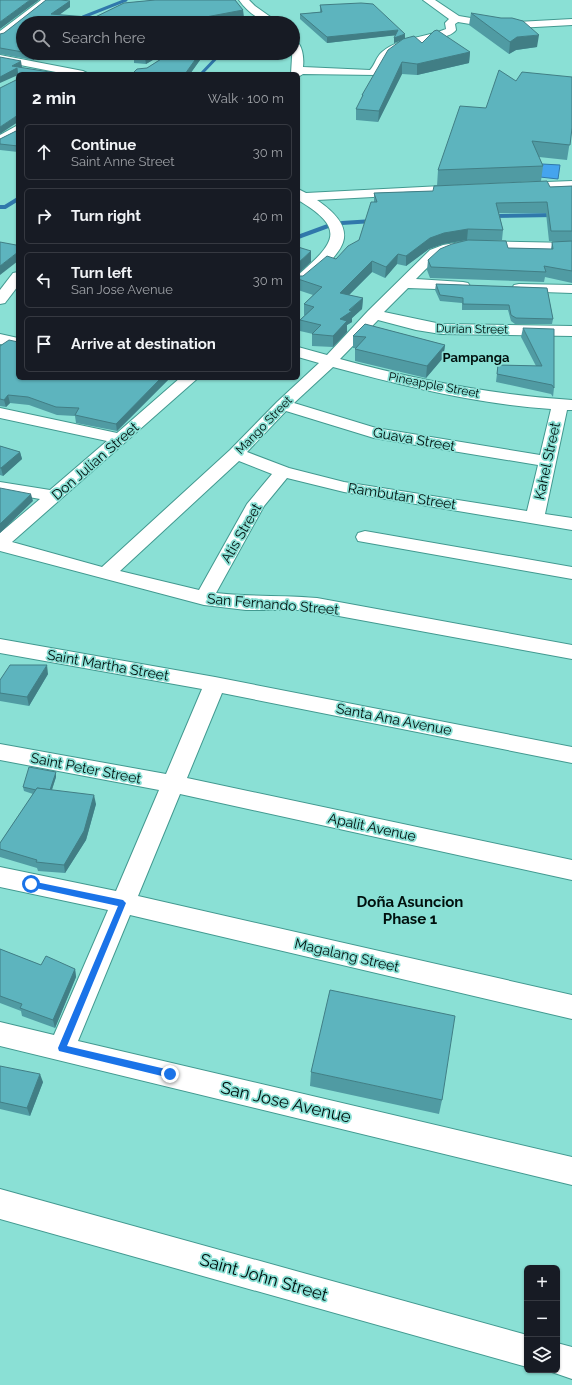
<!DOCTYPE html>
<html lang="en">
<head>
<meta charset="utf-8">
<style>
	:root { --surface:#171b24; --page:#242831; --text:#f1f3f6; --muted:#9ea1a6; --line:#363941 }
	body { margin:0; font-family:Raleway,sans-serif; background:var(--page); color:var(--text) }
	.controls { position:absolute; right:12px; bottom:12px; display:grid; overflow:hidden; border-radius:6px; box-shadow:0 1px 3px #0004 }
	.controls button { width:36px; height:36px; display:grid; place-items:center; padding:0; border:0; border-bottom:1px solid var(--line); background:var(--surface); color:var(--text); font:20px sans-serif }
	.stop { position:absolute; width:12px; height:12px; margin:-9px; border:3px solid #1a73e8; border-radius:50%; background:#fff }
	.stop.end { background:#1a73e8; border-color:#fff; box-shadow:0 1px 4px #0008 }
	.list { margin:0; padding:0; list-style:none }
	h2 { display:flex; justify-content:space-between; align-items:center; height:52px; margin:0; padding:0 16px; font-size:17px }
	h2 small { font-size:13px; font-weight:400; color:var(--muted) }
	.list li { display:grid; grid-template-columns:26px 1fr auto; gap:12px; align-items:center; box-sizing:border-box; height:56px; margin:0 8px 8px; padding:0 8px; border:1px solid var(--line); border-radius:6px }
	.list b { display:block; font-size:15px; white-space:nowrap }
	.list p { margin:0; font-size:13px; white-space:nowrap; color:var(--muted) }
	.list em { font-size:13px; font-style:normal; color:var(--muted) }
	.icon { flex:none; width:22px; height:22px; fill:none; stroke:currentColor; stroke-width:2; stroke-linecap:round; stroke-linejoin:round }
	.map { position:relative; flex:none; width:572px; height:1385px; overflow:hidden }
	.search { position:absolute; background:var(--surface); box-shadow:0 1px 3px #0004; left:16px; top:16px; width:284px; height:44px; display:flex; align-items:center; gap:10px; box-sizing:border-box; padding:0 14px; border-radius:22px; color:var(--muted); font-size:15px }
	.panel { position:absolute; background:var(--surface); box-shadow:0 1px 3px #0004; left:16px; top:72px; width:284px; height:308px; border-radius:6px }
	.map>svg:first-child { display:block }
</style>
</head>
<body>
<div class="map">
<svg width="572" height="1385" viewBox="0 0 572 1385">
	<rect width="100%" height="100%" fill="#8ae0d5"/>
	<path fill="#45a4ee" stroke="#3078ab" d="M542,164L560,165L558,179L540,177Z"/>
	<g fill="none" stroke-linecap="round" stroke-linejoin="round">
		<g stroke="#3078ab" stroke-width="3">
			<path d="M74,23L83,17L126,0"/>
			<path d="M201,74L221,53"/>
		</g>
		<g stroke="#3078ab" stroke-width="4">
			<path d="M0,207H5L18,199"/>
			<path d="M492,216L554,215"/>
			<path d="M342,223L373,221"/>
			<path d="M298,237L328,226"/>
		</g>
		<g stroke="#429990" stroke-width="2">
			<g id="minor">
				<path d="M41,0H52L4,38L0,39V31Z"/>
				<path d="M239,0H249L255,6L279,23C262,23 249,14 239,0Z"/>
				<path d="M423,0H435L459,16L500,23L572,19V25L500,29L458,22L455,24L456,30C450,39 421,41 410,46C403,48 393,52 388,58C383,64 383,71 376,75L303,74L298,77V74H291L293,40C303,42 304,59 303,67L370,70C375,65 376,57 382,52C400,37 425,38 446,29L445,23L449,19Z"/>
				<path d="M0,55L83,71L89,74H66L0,61Z"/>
				<path d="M18,125V134L0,144V135Z"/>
				<path d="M572,181V189L521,191L515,187L521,183Z"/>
				<path d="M461,185L467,189L466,192L317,200C368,235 338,255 303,285L298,286V275C335,243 347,229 298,200V189L306,193Z"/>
				<path d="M467,241L572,243V251L467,249C439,254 435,260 416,279L463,282L468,283L470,286L468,289L463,290L408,288L384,312L441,324L572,326V336L441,334L416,330L378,320L340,359C417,380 493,395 572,400V410H567L545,514L572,518V530L344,492L287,478L264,506L216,593C250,597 284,595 317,598L572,645V659L317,612L299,610H246L204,605L0,551V533L40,499L0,492V482L50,490L107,441L0,418V408L117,433L180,378H198L12,542L102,567L230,450L277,402L319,363L298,357V347L327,355L368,311L430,250L443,245ZM333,367C404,386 477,404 551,409L540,455L376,428L294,403ZM286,411L374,438L538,465L527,511L344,482L289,468L247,452ZM239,461L272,474L247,504L199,590L120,571Z"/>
				<path d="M18,272V286L5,303L0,304V290L13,273Z"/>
				<path d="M519,284L572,285V293L514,291L512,288L514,285Z"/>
				<path d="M0,334L18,338V348L0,344Z"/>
				<path d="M365,531L572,567V579L358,541L356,537L358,533Z"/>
				<path d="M0,639L215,677L572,747V763L222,693L187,778L572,860V880L180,794L138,896L572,995V1019L130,915L78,1041L572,1157V1185L0,1046V1022L54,1035L108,910L0,887V867L116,891L159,790L0,760V744L166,774L202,689L0,653Z"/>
				<path d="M0,1189L527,1335V1367L0,1219Z"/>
				<path d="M557,1343L572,1347V1379L546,1370H557Z"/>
			</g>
		</g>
		<use href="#minor" fill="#fff" fill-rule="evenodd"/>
	</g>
	<g fill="#509ba3">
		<path d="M46,0H63L70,1V7L59,15L87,17V21L124,3L155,0H235L243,10L244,20L227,23H23V53H43L33,60L0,54V34L4,33Z"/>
		<path d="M320,5L405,39L422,43L470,52L469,63L417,75L402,74L378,122L356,120V109L362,98V95L402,40L394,43L395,35L327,43L300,19V14L320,12Z"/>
		<path d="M471,13L537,47L516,50L509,54L469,25Z"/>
		<path d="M137,53H205L190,74H132L147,68L167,55L163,54L146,64L134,63V56Z"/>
		<path d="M572,128L567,160L539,157L543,166L541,181L437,186L438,170Z"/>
		<path d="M18,130V152L0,150V139Z"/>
		<path d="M572,186V283L545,277L544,282L430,278L427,270L428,260L508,248L551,249L552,242H561L549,241L546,213H499L503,230L502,240H467L443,244L429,249L406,266L397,264L385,278L372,272L349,295L363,298L362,309L352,318V322L347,325V332L333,347L312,346V334H313L300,331V320L305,315H304V304L313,295L298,290V276H303L336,259L359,240L374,202V193Z"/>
		<path d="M436,284L547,288L553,319L552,324H515L511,321L508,310H462V303L440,301L435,290Z"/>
		<path d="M365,324L445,345L443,358L426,378L355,361V349L356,348H353V336Z"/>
		<path d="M523,328L554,388L553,397L551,394L496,382L498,365L536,366L521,337Z"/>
		<path d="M0,346L18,378H170L117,431L76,423L75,416L57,415L29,405L10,403L6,407L0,406Z"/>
		<path d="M0,446L20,452L22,459L3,476L0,475Z"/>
		<path d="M48,674L29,706L0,701V680Z"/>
		<path d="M56,777L52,790L96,804L86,840L65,873L38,871L37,868L0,857V843L33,794L24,791L23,787Z"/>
		<path d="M0,949L41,965L75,969L76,977L55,1028L22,1016L21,1011L0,1003Z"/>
		<path d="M0,1066L43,1082L30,1116L0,1109Z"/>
		<path d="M311,1072L442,1100L439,1114L310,1086Z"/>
	</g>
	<g fill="#417e85">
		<path d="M30,0H39L0,29V22Z"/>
		<path d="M70,1V7L52,20L51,14Z"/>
		<path d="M243,10L244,20L227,23H174Z"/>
		<path d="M87,17V23H77Z"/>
		<path d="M398,30V35L327,43V37Z"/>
		<path d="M405,34V39L394,43V38Z"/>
		<path d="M539,35L537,47L516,50L509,54L510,42L517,37Z"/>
		<path d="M470,52L469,63L417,75V64Z"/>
		<path d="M33,53H43L33,60L32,54Z"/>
		<path d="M153,53H163V54L146,64L145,58Z"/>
		<path d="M200,53H205L190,74H185Z"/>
		<path d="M21,61L22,67L18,70V75L0,83V77L12,66Z"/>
		<path d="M402,62V74L378,122L379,111Z"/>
		<path d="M18,115V122L0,134V127Z"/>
		<path d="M468,229L467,240L443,244L429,249L406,266V256L430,238L444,233Z"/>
		<path d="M311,251V262L298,274V263Z"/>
		<path d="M18,252V261L0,275V266Z"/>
		<path d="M398,254L397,264L385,278L386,267Z"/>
		<path d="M372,261V272L340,304V293Z"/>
		<path d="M363,298L362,309L352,318V322L347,325V332L333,347V336L340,319Z"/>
		<path d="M445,345L443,358L426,378L427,366Z"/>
		<path d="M161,378H170L117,431L116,424Z"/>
		<path d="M8,395L10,403L6,407L4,400Z"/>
		<path d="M20,452L22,459L3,476L1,468Z"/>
		<path d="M31,494L33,501L0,533V524Z"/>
		<path d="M47,665L48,674L29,706L27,697Z"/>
		<path d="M56,772V777L49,798L48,794Z"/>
		<path d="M94,795L96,804L86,840L65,873L64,865Z"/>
		<path d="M75,969L76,977L55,1028L53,1020Z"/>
		<path d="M40,1074L43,1082L30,1116L27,1108Z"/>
	</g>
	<g fill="#5db4be" stroke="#417e85">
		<path d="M0,0H30L0,22Z"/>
		<path d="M46,0H61L70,1L51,14L87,17L77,23H23V52L0,48V34L4,33Z"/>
		<path d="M155,0H235L243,10L174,23H163L166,20L112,23H83L124,3Z"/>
		<path d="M361,3L373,4L405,34L394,38L398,30L327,37L300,14L322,12L320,5Z"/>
		<path d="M471,13L501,18H512L523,21L539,35L517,37L510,42Z"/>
		<path d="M437,30L470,52L417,64L402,62L379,111L356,109L363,95H362L388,50L403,39L414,36L422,43L434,31Z"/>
		<path d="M137,53H153L145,58L134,56Z"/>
		<path d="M169,53H200L185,74H132L137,69L147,68L169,54Z"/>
		<path d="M0,57L21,61L12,66L62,74H18V115L0,127V88L18,79L17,68L0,77Z"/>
		<path d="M499,70L516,81L522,72L572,77V128L570,145L532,141L543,166L438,170L460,106L486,108Z"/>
		<path d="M18,130V146L0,144V139Z"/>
		<path d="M547,181L550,187L572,186V231H551L547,202L496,203L503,230L468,229L444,233L430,238L406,256L398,254L386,267L372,261L340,293L363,298L349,310L352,311L340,319L347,321L333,336L312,334L321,325L300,320L314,307L304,304L322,287L298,279V276H303L327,256L336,259L348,246L359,240L371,202H377L374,193L433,191L434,186Z"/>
		<path d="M468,240L506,241L508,248L553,249L552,242L572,241V271L544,266L546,272L431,267L428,260L440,249L452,244Z"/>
		<path d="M0,242L16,245L18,244V252L0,266Z"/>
		<path d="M298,247L311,251L298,263Z"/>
		<path d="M436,284L547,288L553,319L516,318L511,315L509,305L463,304V298L440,295Z"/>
		<path d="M365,324L445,345L427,366L355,349L366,337L353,336Z"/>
		<path d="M523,328L554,329V388L552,385L497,374L498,365L542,366Z"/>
		<path d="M18,337V378H161L116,424L75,415L79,408L56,407L28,397L8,395L4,400L0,399V346L9,340L18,342Z"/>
		<path d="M0,446L20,452L1,468H0Z"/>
		<path d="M0,488L31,494L0,524Z"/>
		<path d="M10,665H47L27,697L0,693V680Z"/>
		<path d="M29,767L56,772L50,790L37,788L36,790L23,787Z"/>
		<path d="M37,788L94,795L84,831L64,865L36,862L37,860L0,849V843Z"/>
		<path d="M0,949L41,965L46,956L75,969L53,1020L20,1008L22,1004L0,996Z"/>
		<path d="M330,990L455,1016L442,1100L311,1072Z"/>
		<path d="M0,1066L40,1074L27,1108L0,1102Z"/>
	</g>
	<path fill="#1a73e8" d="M31,881L123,900L126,903L67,1046L170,1070L173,1072V1077L170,1078L59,1051L58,1048L118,906L31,887L27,884Z"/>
	<g text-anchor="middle" stroke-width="3.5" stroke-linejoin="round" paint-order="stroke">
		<g font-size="12" fill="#00100e" stroke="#8ae0d5">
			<text transform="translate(472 329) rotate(1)" y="4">Durian Street</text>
			<text transform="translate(434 385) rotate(11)" y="4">Pineapple Street</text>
			<text transform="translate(264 425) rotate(-46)" y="4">Mango Street</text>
		</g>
		<g font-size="13" font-weight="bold" fill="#00100e" stroke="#8ae0d5">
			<text x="476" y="362">Pampanga</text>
		</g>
		<g font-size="14" fill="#00100e" stroke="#8ae0d5">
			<text transform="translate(414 439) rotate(10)" y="5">Guava Street</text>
			<text transform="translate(95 461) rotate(-41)" y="5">Don Julian Street</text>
			<text transform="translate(547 461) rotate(-78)" y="5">Kahel Street</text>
			<text transform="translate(402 496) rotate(9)" y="5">Rambutan Street</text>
			<text transform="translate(241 533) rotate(-60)" y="5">Atis Street</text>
			<text transform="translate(273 604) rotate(5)" y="5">San Fernando Street</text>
			<text transform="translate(108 665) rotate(10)" y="5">Saint Martha Street</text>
			<text transform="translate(394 719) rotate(11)" y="5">Santa Ana Avenue</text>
			<text transform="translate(86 768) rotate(11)" y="5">Saint Peter Street</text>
			<text transform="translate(372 827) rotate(12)" y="5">Apalit Avenue</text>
			<text transform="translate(347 955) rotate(13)" y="5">Magalang Street</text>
		</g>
		<g font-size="15" font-weight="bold" fill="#00100e" stroke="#8ae0d5">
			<text x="410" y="907">Doña Asuncion<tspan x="410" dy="17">Phase 1</tspan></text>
		</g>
		<g font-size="17" fill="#00100e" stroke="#8ae0d5">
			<text transform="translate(286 1102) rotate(13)" y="6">San Jose Avenue</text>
			<text transform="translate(264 1277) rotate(16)" y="6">Saint John Street</text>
		</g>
	</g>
</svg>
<div class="controls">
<button>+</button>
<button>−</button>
<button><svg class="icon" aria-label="layers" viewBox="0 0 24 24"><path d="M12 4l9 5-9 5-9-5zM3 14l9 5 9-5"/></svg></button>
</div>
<div class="stop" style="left:31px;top:884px"></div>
<div class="stop end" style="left:170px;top:1074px"></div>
<div class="search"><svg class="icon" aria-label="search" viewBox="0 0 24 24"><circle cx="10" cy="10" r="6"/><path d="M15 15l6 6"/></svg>Search here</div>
<section class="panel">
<h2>2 min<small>Walk · 100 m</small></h2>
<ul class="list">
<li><svg class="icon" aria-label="ahead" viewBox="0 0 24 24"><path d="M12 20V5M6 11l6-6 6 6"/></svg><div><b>Continue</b><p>Saint Anne Street</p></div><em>30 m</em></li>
<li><svg class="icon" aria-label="right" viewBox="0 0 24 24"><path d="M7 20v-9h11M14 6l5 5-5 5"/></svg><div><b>Turn right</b></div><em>40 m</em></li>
<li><svg class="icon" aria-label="left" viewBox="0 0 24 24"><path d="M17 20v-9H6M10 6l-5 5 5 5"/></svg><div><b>Turn left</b><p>San Jose Avenue</p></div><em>30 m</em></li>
<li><svg class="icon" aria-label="arrive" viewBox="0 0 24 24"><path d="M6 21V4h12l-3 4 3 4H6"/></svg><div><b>Arrive at destination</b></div></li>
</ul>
</section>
</div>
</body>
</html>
